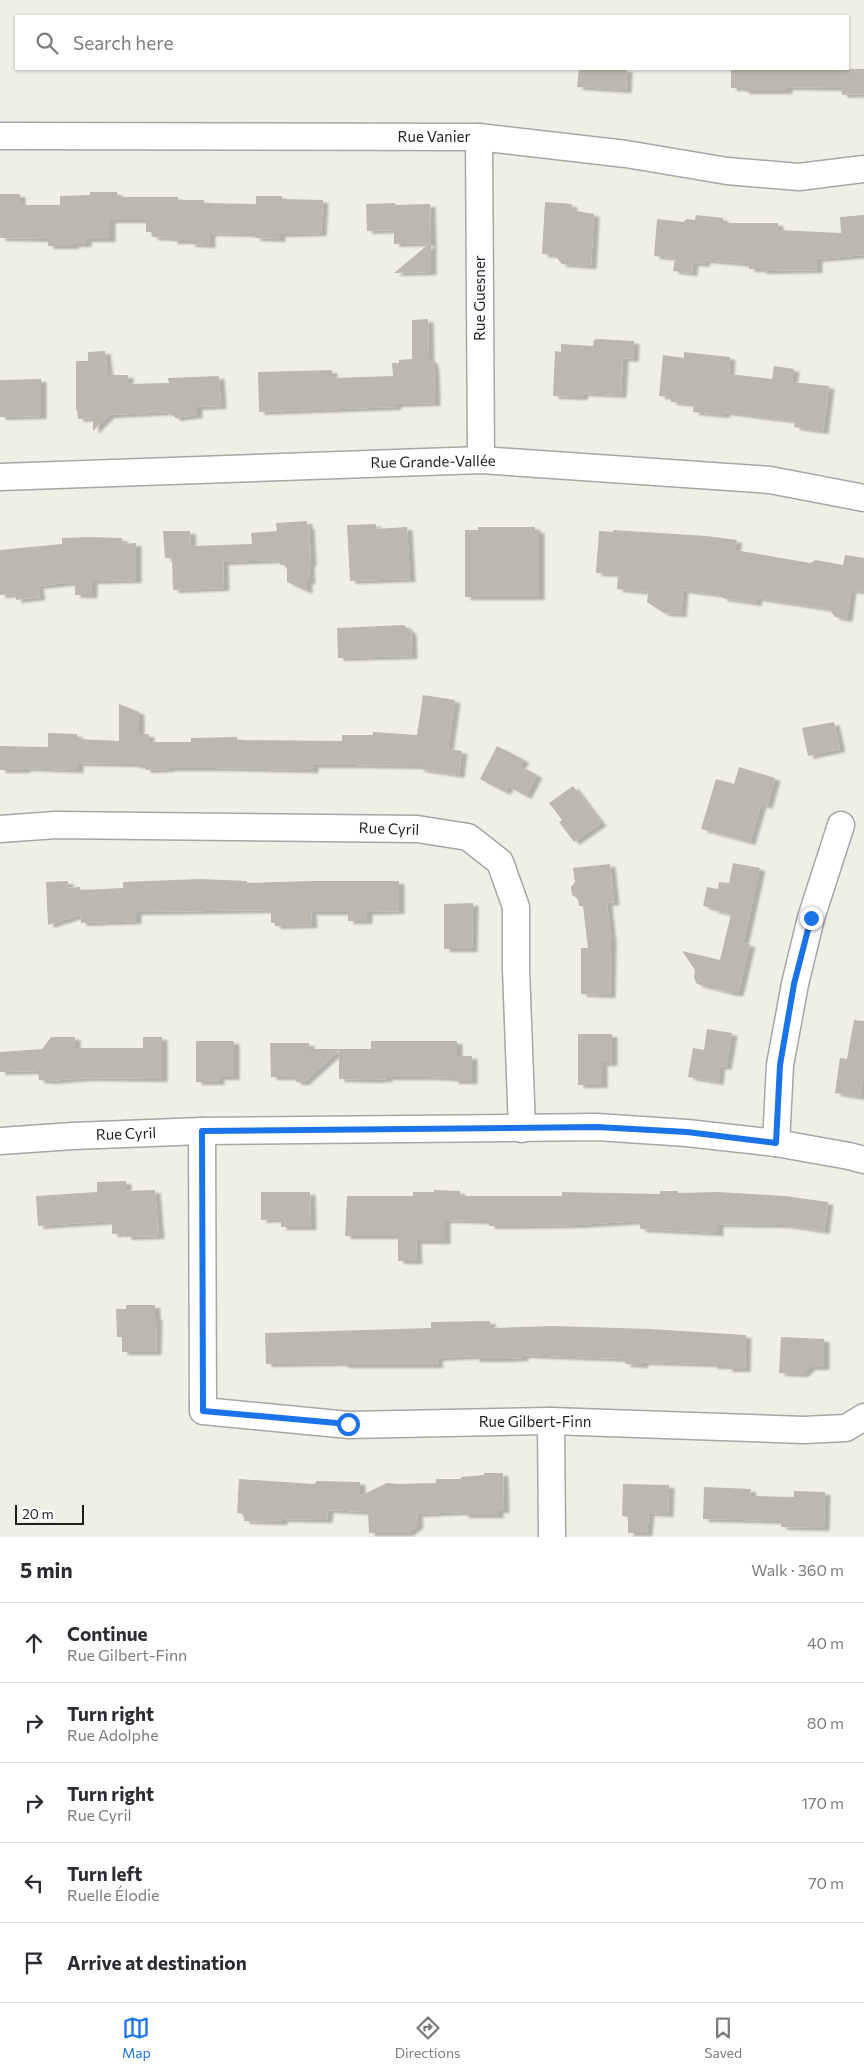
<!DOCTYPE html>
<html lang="en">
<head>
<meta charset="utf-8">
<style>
	:root { --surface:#fff; --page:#f7f7f7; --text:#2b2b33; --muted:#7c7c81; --line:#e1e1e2; --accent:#1a73e8 }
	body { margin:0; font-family:Commissioner,sans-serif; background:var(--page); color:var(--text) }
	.scale { position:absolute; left:15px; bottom:12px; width:69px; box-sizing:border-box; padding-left:5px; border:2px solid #1f1f1f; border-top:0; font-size:14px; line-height:18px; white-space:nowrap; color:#1f1f1f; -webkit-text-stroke:4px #fff; paint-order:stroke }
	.stop { position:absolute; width:15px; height:15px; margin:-11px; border:4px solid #1a73e8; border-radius:50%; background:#fff }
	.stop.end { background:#1a73e8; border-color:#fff; box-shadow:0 1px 5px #0008 }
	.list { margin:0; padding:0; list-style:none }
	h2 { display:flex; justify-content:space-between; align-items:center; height:65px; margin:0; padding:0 20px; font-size:21px }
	h2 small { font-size:16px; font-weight:400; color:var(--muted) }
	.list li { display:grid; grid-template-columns:32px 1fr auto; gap:15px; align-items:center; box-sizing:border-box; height:80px; padding:0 20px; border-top:1px solid var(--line) }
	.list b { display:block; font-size:19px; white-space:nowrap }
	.list p { margin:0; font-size:16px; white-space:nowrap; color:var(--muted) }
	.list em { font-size:16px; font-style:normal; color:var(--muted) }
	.icon { flex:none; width:28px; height:28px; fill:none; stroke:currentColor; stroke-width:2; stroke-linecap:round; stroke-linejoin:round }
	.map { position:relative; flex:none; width:864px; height:1537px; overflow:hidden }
	.search { position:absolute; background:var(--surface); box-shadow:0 1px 4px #0004; left:15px; right:15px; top:15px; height:55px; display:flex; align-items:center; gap:12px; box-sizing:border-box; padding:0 18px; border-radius:0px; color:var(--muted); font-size:19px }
	.sheet { height:465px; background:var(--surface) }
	nav { display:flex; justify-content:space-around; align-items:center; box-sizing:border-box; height:70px; border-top:1px solid var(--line); background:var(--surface); font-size:14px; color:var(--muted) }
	nav a { display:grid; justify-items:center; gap:2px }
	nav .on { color:var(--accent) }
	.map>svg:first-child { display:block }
</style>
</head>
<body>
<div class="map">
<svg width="864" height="1537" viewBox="0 0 864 1537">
	<defs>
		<filter id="shadow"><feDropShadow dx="5.5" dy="3" stdDeviation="1" flood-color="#0004"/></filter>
	</defs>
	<rect width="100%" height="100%" fill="#f0efe6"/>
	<g fill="#bcb8af" filter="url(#shadow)">
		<path d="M579,69H627L626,90L577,87Z"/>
		<path d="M731,69H864V94L842,95L841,88L787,87V91H745L741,88H731Z"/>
		<path d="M90,192H117V197H178V200H204V203L256,204V196H282V199L323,200L321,233L280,234V239L255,238V234L210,233V245L190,244V241H172V238L152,237V232H146V220H110V239H86V244H73V246H48V239L0,238V194H20V205H60V196L90,195Z"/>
		<path d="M545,202L572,204L571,210L594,214L591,266L562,264L554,255L542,254Z"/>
		<path d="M395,203V205L430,204L431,243V272L394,273L430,243L394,244V230L367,231L366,204Z"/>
		<path d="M696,215L723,218V223H778V230L841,233L840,217L864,215V255L817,259V270L761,271V269H749V264L705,260L704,264L693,263L692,273L673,271L675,258L654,256L657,219L683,222L687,219L695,220Z"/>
		<path d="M428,319L429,360H432L434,369L435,403L396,404V407L259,412L258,372L332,370V378L393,376L392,363H399V360L412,359V320Z"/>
		<path d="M597,339L634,341L633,359L623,358L621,395L583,393L582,397L553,396L555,351L561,352V344L593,346L594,340Z"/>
		<path d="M105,351L108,375H128V384L169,383L168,378L219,376L221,406L197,407V415L176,418L168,412L109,415L93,431V418L78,419L77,410H76V361H88V352Z"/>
		<path d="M684,352L730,357L729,374L772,379L774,366L794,369L792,382L829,386L823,431L794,427L795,421L725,412L724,415L693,412L694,404L671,402V397L659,396L663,355L684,358Z"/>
		<path d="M41,379V416L0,417V380Z"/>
		<path d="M307,521V526H309L311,563L309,564L310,581H307V591L287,582V565H280L279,560L223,562L224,588L173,590L172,558H165L163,531H190L191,546L252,544L251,533L277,531L276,523Z"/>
		<path d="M376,524V529L407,527L410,579L350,581L347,525Z"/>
		<path d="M478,527H535V530H539V597H465V530H478Z"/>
		<path d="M613,530L706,536L737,540L735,550L810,563L816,560L843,565L845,555L864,558V592L851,590L847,619L835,617L830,610L823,608L757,598L756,603L722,598V595L683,590L681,614L664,613L647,602L648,592L617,589L618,574L596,573L599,531L613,532Z"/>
		<path d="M91,537L122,538L123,544L136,543V580L92,581V595H75V582L38,586L40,597L16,600V594L0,595V550L62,544V538Z"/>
		<path d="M404,625L411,632L412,656L338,658L337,628Z"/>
		<path d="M423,695L455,700L448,749L462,751L459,775L419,769V766L354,765H313V770L213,768H169V769L145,770V765H134V764L78,763V770L25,768V770H0V746L48,747V733L77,734V739L119,741V704L139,712V734H149V742H191V738L237,737V740L342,741V735H373V732L417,735Z"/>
		<path d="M834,722L840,749L808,756L802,728Z"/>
		<path d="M497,746L524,760L520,766L537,775L526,796L508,786L505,792L480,779Z"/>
		<path d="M739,767L775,778L767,806L761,804L750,842L701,829L716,779L734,784Z"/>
		<path d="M573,786L601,823L574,842L559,822L562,820L549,803Z"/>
		<path d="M733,863L760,868L743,943L750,944L738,993H732L697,984L694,978L695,970L682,951L720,960L731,914L713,910V908L703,906L707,887L718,889L719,882L729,883Z"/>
		<path d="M610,864L614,902L607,903L611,940L610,995L581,994V948H588L583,906H579L578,899L572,895L571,887L575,882L573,868Z"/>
		<path d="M200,879L247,881V883L309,881H399V911L367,912V921H348V912H311L312,925L275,926V923H271V910L136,912V921L81,923L80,915L48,925L46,882L68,881V888L80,887V890L123,888V882Z"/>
		<path d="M473,903L472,949H444V904Z"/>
		<path d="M854,1020L864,1021V1071L860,1097L835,1093L840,1058L847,1059Z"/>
		<path d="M707,1029L732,1033L726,1067L720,1066L718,1082L688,1077L693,1048L704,1050Z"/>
		<path d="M578,1034H612V1063H602V1085H578Z"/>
		<path d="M51,1037H75V1048H143V1037H162V1079L87,1078L49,1081L39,1080L38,1071L0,1072V1052L42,1049Z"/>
		<path d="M196,1041H234V1077H219V1082H196Z"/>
		<path d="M371,1041H457V1056H472V1081H453V1078L431,1077H387V1079L374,1080L339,1079V1050L304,1082H297L292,1077H271L270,1043H309V1049H371Z"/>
		<path d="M126,1181V1191L155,1190L159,1236L126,1237V1233L112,1234V1221L38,1226L36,1196L97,1192V1182Z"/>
		<path d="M434,1190L460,1191V1196H562V1192L660,1194V1191H678V1193L718,1192L785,1196L828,1202L824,1231L785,1225L718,1224V1233L640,1229V1221L576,1225L489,1226V1221L445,1220V1241H416L417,1261H398V1236H345L347,1196H413V1192H434Z"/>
		<path d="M261,1192H310L311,1227H281V1219L261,1220Z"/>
		<path d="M126,1305H155V1317H157L156,1352H122V1337H117L116,1309H126Z"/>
		<path d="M490,1321L491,1328L553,1326L650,1329L746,1335L745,1369H727V1366H712V1364L643,1362V1365L625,1364V1359L523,1355V1358L503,1359H474V1356L437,1358L438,1365H342V1363L266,1364L265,1333L431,1328V1322Z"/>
		<path d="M781,1337L824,1339V1367H810L803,1374L779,1373Z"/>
		<path d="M484,1473H503L504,1510H498V1515H463V1512L417,1514L418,1525L408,1533H369L368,1512L328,1510L327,1520L282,1519V1522L244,1521V1514L237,1513L239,1479L314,1484L317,1481L360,1482V1496L387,1483L398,1484L436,1483V1479H461V1477L484,1475Z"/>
		<path d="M623,1484L669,1485L668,1514L649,1513L647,1533H628V1517L622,1516Z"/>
		<path d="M704,1487L751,1489L750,1496L794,1497V1491L825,1492L824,1528L781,1527V1521L703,1519Z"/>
	</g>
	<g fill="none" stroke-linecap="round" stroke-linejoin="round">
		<g stroke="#a6a6a6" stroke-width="29">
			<g id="street">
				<path d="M0,136L479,137L626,154L727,171L799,177L864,169"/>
				<path d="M479,137L481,460"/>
				<path d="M0,477L481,460L770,480L864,498"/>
				<path d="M0,829L56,825L417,829L468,837L500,862L516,907V969L522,1129"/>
				<path d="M202,1131L203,1411L349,1425L551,1421L804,1430L846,1428L864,1417"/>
				<path d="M0,1141L73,1136L202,1131L597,1127L687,1133L776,1143L849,1156L864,1160"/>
				<path d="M776,1143L780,1065L795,984L811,918L841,825"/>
				<path d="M551,1421L552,1537"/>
			</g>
		</g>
		<use href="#street" stroke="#fff" stroke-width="26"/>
	</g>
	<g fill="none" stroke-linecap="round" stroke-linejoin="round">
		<path stroke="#1a73e8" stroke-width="6" d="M348,1424L203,1411L202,1131L597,1127L687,1132L776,1143L780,1065L794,984L811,918"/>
	</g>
	<g text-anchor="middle" stroke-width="4" stroke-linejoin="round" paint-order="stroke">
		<g font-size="15" fill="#1f1f1f" stroke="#fff">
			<text x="434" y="142">Rue Vanier</text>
			<text transform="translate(480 298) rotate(-90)" y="5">Rue Guesner</text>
			<text transform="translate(433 462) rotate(-1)" y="5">Rue Grande-Vallée</text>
			<text transform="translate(389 829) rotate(2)" y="5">Rue Cyril</text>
			<text transform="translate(126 1134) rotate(-2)" y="5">Rue Cyril</text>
			<text x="535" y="1427">Rue Gilbert-Finn</text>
		</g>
	</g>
</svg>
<div class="scale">20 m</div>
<div class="stop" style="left:348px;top:1424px"></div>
<div class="stop end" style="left:811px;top:918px"></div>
<div class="search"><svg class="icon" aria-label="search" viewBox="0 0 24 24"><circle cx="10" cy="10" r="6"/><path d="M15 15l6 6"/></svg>Search here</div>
</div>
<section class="sheet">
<h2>5 min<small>Walk · 360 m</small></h2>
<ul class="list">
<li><svg class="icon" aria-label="ahead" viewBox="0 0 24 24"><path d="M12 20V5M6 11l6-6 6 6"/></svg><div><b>Continue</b><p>Rue Gilbert-Finn</p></div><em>40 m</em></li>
<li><svg class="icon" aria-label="right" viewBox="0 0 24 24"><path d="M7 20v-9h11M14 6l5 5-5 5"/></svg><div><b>Turn right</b><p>Rue Adolphe</p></div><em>80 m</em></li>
<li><svg class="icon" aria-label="right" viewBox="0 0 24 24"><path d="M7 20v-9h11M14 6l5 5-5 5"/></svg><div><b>Turn right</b><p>Rue Cyril</p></div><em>170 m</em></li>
<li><svg class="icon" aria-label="left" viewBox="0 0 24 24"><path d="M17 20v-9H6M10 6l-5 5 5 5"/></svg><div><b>Turn left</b><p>Ruelle Élodie</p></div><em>70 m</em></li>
<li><svg class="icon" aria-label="arrive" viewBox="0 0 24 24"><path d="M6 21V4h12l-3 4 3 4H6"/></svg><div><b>Arrive at destination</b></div></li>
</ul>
</section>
<nav>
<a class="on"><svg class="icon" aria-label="map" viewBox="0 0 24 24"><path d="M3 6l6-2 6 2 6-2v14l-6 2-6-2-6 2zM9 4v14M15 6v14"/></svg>Map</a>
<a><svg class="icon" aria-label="directions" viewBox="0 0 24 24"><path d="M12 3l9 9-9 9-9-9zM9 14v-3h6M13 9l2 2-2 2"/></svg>Directions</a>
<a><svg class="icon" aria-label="saved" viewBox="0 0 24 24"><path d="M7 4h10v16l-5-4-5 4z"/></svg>Saved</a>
</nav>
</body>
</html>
